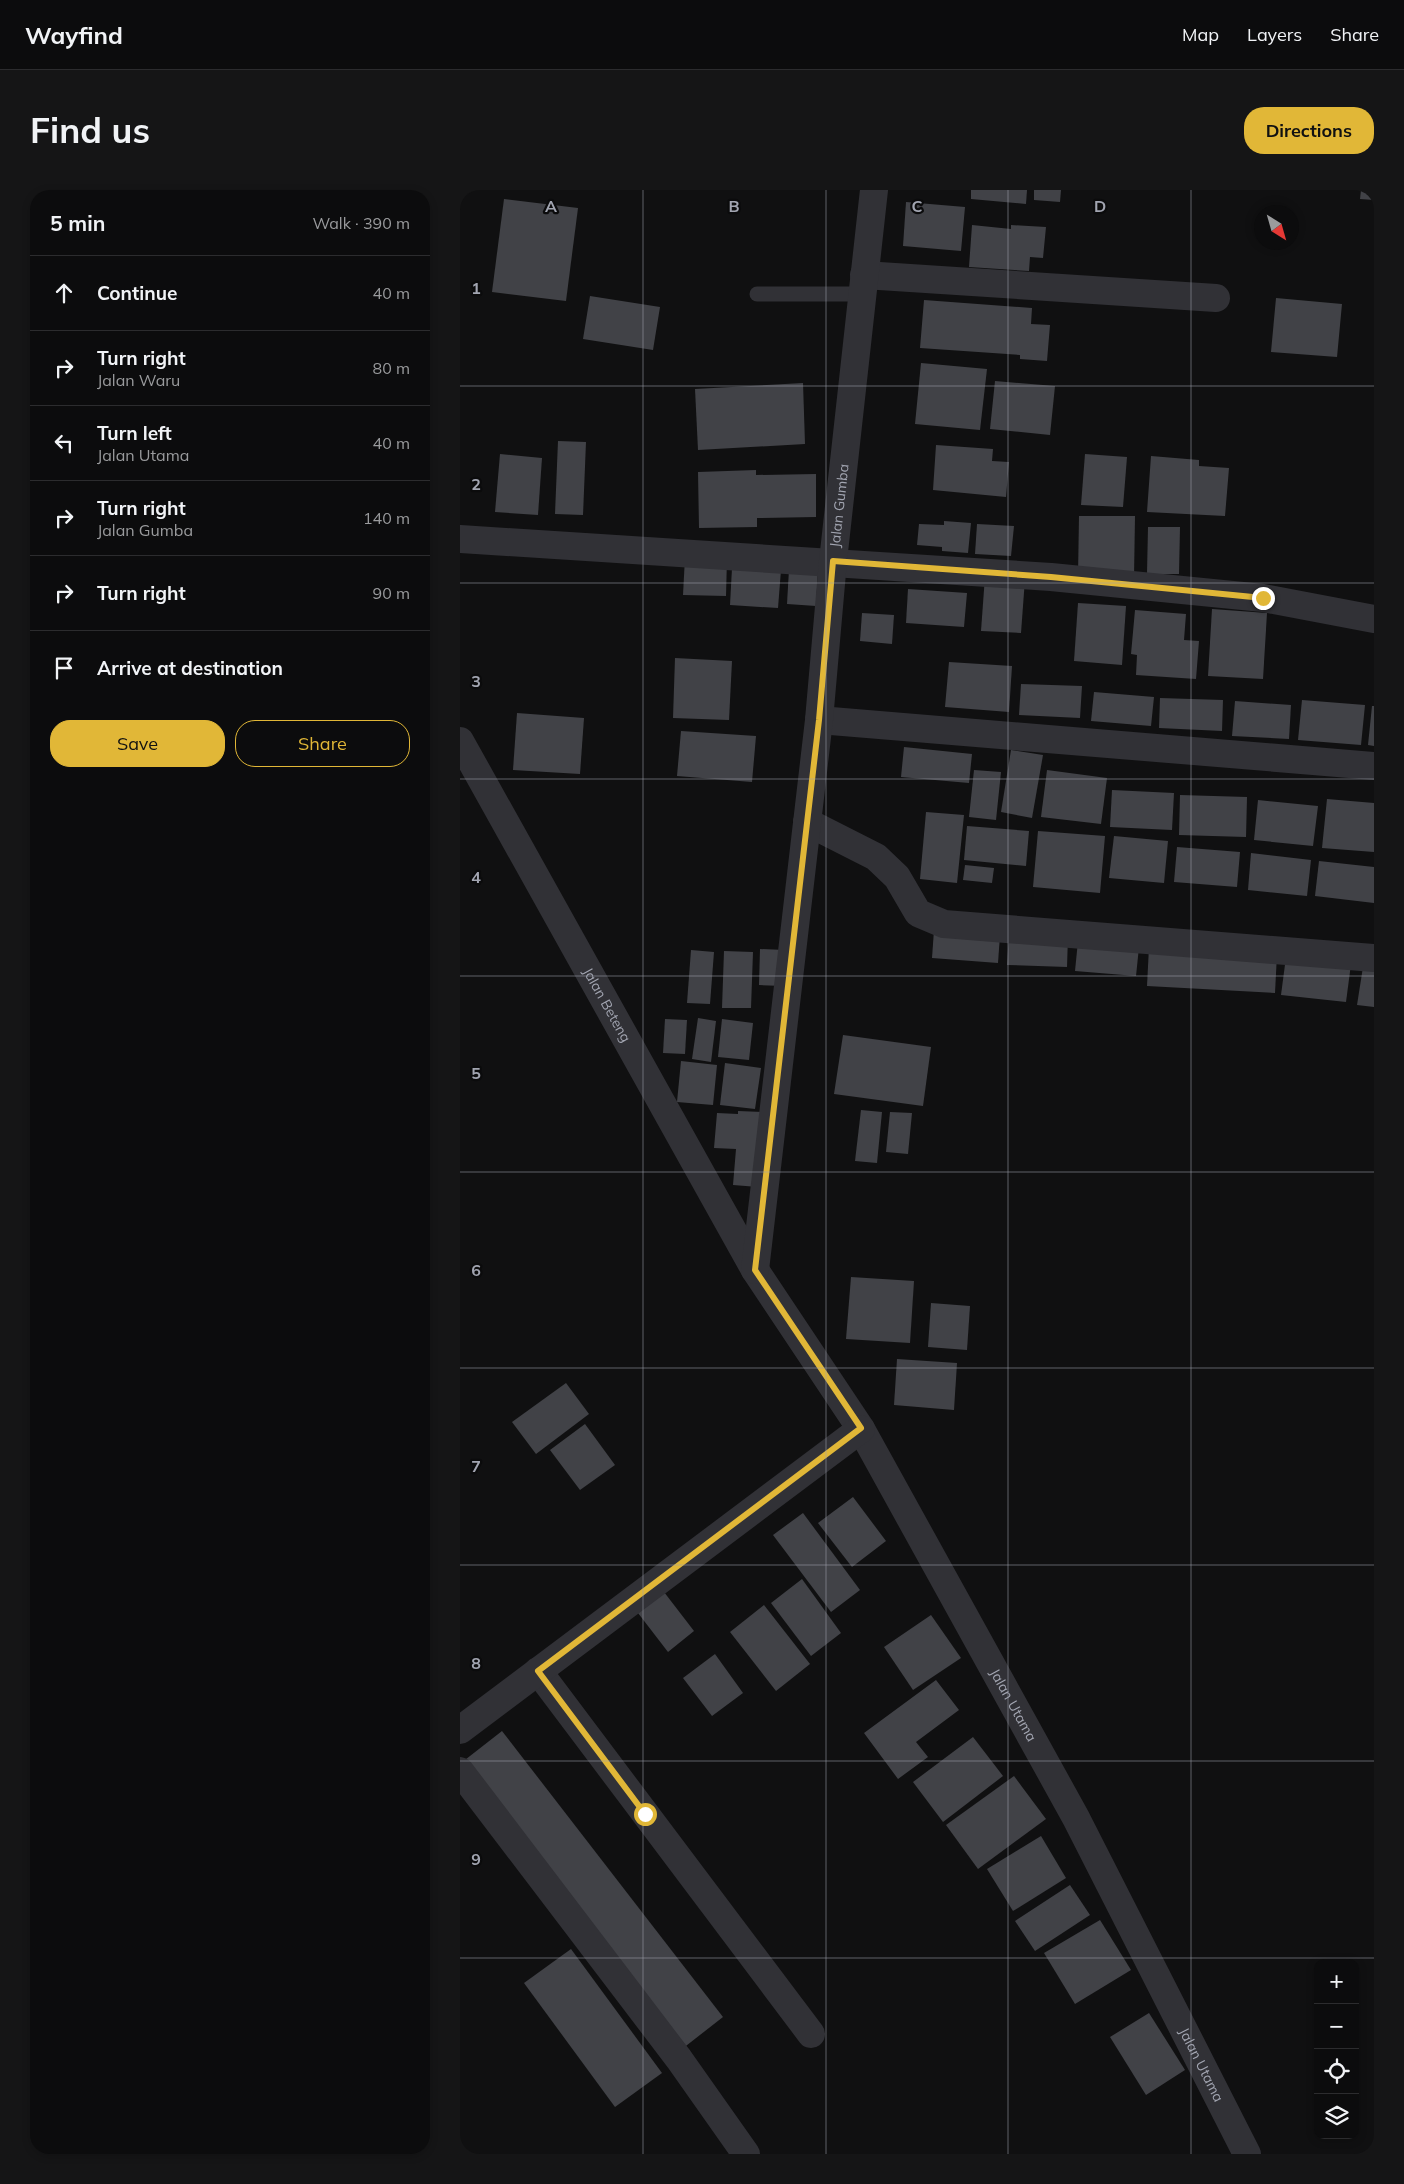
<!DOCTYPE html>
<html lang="en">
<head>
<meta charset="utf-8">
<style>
	:root { --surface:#0c0c0d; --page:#151516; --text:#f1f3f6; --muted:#9a9b9d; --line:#2c2c2e; --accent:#e1b737 }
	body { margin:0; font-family:Mulish,sans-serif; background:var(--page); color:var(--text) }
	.controls { position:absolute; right:15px; bottom:15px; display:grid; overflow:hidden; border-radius:10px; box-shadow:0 2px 8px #0003 }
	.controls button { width:45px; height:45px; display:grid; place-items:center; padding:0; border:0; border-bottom:1px solid var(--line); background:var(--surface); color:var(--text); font:25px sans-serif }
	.compass { position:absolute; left:794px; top:15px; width:45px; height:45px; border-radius:50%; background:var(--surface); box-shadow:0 2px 8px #0003; rotate:143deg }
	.stop { position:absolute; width:15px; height:15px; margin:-11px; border:4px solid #e1b737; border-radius:50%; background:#fff }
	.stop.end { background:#e1b737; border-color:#fff; box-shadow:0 1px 5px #0008 }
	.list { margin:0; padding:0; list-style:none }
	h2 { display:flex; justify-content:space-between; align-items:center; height:65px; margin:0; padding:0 20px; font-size:21px }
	h2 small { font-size:16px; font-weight:400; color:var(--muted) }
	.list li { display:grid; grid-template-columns:32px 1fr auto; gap:15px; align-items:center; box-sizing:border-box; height:75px; padding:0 20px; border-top:1px solid var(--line) }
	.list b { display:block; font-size:19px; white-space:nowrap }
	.list p { margin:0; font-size:16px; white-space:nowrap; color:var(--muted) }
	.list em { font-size:16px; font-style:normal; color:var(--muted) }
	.actions { display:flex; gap:10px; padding:15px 20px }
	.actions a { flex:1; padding:11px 0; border:1px solid var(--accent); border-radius:20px; text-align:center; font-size:18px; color:var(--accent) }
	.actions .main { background:var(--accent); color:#111 }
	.icon { flex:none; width:28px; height:28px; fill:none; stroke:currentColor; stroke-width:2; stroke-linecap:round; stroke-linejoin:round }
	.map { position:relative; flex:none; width:914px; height:1964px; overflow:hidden; border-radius:20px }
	header { display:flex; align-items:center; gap:30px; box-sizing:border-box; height:70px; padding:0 25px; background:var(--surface); border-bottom:1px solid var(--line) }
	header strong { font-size:24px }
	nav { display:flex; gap:28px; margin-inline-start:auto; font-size:18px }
	.intro { display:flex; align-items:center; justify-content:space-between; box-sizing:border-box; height:120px; padding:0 30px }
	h1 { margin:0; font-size:35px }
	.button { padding:12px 22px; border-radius:20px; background:var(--accent); color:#111; font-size:18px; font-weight:700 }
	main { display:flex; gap:30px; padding:0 30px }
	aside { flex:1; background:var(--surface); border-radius:20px; box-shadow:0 2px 8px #0003 }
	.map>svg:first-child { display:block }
</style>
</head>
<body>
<header>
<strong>Wayfind</strong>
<nav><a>Map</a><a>Layers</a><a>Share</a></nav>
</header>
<div class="intro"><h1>Find us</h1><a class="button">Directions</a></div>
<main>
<aside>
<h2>5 min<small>Walk · 390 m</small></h2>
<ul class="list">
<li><svg class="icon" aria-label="ahead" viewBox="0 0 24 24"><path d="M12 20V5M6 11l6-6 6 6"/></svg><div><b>Continue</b></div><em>40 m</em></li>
<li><svg class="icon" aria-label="right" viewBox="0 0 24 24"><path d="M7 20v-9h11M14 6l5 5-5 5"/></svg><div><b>Turn right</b><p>Jalan Waru</p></div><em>80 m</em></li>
<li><svg class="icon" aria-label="left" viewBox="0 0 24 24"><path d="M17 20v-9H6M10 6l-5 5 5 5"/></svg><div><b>Turn left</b><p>Jalan Utama</p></div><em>40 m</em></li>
<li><svg class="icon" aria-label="right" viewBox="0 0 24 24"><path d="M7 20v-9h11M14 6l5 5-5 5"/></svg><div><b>Turn right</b><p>Jalan Gumba</p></div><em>140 m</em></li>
<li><svg class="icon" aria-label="right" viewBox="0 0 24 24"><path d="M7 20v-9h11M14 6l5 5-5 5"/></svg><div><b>Turn right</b></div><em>90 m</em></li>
<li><svg class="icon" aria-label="arrive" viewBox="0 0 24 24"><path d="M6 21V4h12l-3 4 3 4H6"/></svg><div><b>Arrive at destination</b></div></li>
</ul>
<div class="actions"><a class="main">Save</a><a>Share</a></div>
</aside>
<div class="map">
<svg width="914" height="1964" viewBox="0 0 914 1964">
	<rect width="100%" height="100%" fill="#101011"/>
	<g fill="#414247">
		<path d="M511,0H567L566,14L511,9Z"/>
		<path d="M574,0H601L600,12L574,10Z"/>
		<path d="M901,0H914V10L900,9Z"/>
		<path d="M44,9L118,18L106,111L32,102Z"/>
		<path d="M446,12L505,17L501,61L443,56Z"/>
		<path d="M512,35L551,39V35L586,37L583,68L570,67L569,81L509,77Z"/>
		<path d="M130,106L200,117L193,160L123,149Z"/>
		<path d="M816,108L882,114L877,167L811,162Z"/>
		<path d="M464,110L572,118L571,134L590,135L587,171L560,169V165L460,158Z"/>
		<path d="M461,173L527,179L520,240L455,234Z"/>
		<path d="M535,191L595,196L590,245L530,239Z"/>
		<path d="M343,193L345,254L238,260L235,199Z"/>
		<path d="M98,251L126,252L123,325L95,324Z"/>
		<path d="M476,255L533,259L532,271L549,272L546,307L473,300Z"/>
		<path d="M40,264L82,268L78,325L35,322Z"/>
		<path d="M625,264L667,267L663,317L621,315Z"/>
		<path d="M691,266L739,270V276L769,278L765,326L687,322Z"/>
		<path d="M296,280V285L356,284V327L297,328V337L239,338L238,282Z"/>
		<path d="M619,326H675L674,387H618Z"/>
		<path d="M484,331L511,333L508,363L482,361V357L457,355L459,334L484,335Z"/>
		<path d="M517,334L554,336L551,366L515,364Z"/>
		<path d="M688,337H720L719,384H687Z"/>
		<path d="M225,367L267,368L266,406L223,405Z"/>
		<path d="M272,378L321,380L318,418L270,415Z"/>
		<path d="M329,379L358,380L356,416L327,414Z"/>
		<path d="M525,386L565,389L561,443L521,441Z"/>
		<path d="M448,399L507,403L504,437L446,433Z"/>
		<path d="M618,413L666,416L662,475L614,471Z"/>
		<path d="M752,419L807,423L803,489L748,486Z"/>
		<path d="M675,420L726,424L724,450L739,451L736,489L676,485L677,465L671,464Z"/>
		<path d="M402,423L434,425L432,454L400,451Z"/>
		<path d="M215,468L272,471L269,530L213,528Z"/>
		<path d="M489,472L552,476L549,522L485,517Z"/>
		<path d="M561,494L622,496L620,528L559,525Z"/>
		<path d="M634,502L694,507L691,536L631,531Z"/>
		<path d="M700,508L763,510L762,541L699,538Z"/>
		<path d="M842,510L905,515L901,555L838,550Z"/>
		<path d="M775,511L831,515L829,549L772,546Z"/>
		<path d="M912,516H914V556L908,555Z"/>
		<path d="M57,523L124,528L120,584L53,580Z"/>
		<path d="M221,541L296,546L292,592L217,586Z"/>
		<path d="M444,557L512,564L509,593L441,587Z"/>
		<path d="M551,560L583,565L572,628L541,622Z"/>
		<path d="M514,580L541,582L536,630L509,627Z"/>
		<path d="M587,580L647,588L641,634L581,627Z"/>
		<path d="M652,600L714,603L712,640L650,637Z"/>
		<path d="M720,605L787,607L786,647L719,645Z"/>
		<path d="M867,609L914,613V662L862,658Z"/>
		<path d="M798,610L858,616L853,656L794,650Z"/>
		<path d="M466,622L504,625L497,693L460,689Z"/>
		<path d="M507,636L569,641L566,676L504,670Z"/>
		<path d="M578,641L645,646L640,703L573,697Z"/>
		<path d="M654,646L708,651L704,693L649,688Z"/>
		<path d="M717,657L780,662L777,697L714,692Z"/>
		<path d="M791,663L851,670L847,706L788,700Z"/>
		<path d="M859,671L914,677V713L855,706Z"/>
		<path d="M505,675L534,678L532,693L503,690Z"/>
		<path d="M474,740L540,745L538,773L472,768Z"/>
		<path d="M549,743L608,745L607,777L547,775Z"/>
		<path d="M618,751L679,757L676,786L615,781Z"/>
		<path d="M689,757L817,764L815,803L687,796Z"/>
		<path d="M300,759L325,760L323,796L299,795Z"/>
		<path d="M231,760L254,762L250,814L227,813Z"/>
		<path d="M264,761L293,762L291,818H262Z"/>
		<path d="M826,767L891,774L886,812L821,805Z"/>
		<path d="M903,777L914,778V817L897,815Z"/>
		<path d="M238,828L256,831L251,872L232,869Z"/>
		<path d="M205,829L227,830L225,864L203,863Z"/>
		<path d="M262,829L293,833L289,870L258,867Z"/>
		<path d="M383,845L471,857L463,916L374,904Z"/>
		<path d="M221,871L257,875L253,915L217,912Z"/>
		<path d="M265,873L301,878L295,919L260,915Z"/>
		<path d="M401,920L422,922L417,973L395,971Z"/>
		<path d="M278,921L303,922L298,997L273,995L276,959L254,958L257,923L278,924Z"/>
		<path d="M430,922L452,923L448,964L426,962Z"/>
		<path d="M391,1087L454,1091L450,1153L386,1149Z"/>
		<path d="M471,1113L510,1116L507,1160L468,1157Z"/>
		<path d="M437,1169L497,1173L494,1220L434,1215Z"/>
		<path d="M106,1193L129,1224L76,1264L52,1232Z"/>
		<path d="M125,1234L155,1275L120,1300L90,1260Z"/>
		<path d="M393,1307L426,1351L392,1377L358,1333Z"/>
		<path d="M343,1323L400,1400L371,1422L313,1345Z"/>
		<path d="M342,1389L381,1443L351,1466L311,1413Z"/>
		<path d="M204,1402L234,1441L208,1462L178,1423Z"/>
		<path d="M304,1415L350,1474L316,1501L270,1442Z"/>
		<path d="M471,1425L501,1468L453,1500L424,1457Z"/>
		<path d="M255,1464L283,1503L252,1526L223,1488Z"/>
		<path d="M476,1490L499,1520L456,1552L468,1567L438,1589L404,1543Z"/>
		<path d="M42,1541L263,1827L222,1859L1,1573Z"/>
		<path d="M513,1547L543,1586L483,1632L453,1592Z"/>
		<path d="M554,1586L586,1629L518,1679L486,1635Z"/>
		<path d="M581,1646L606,1688L553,1721L527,1679Z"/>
		<path d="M610,1695L630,1725L575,1761L555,1731Z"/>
		<path d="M640,1730L671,1780L615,1814L584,1763Z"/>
		<path d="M111,1759L202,1883L155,1917L64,1793Z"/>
		<path d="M689,1823L725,1880L686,1905L650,1847Z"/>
	</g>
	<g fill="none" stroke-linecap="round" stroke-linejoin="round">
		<path stroke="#313136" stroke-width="15" d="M297,104H402"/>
		<g stroke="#313136" stroke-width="28">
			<path d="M404,85L756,108"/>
			<path d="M0,349L591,387L803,408L914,429"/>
			<path d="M359,530L914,576"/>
			<path id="s1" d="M0,551L295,1080L401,1239L616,1628L787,1964"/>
			<path d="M347,632L416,667L437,687L458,723L484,734L914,768"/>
			<path id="s2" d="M295,1080L359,530L373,371L414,0"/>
			<path d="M78,1481L351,1844"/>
			<path d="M0,1540L401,1239"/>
			<path d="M0,1581L219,1869L286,1964"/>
		</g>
	</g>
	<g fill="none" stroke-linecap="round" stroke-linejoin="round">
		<path stroke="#e1b737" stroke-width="6" d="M185,1624L78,1481L401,1238L295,1080L359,530L373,371L591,387L803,408"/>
	</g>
	<path fill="none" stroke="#a2a5b1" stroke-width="1" stroke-opacity="0.55" d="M183,0V1964M366,0V1964M548,0V1964M731,0V1964M0,196H914M0,393H914M0,589H914M0,786H914M0,982H914M0,1178H914M0,1375H914M0,1571H914M0,1768H914"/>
	<g text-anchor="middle" stroke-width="4.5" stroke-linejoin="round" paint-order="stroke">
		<g font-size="14" fill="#a2a5b1" stroke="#0b0b0c">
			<text dy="5" stroke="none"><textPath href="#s2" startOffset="769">Jalan Gumba</textPath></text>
			<text dy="5" stroke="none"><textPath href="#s1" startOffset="302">Jalan Beteng</textPath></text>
			<text dy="5" stroke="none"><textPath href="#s1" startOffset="1112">Jalan Utama</textPath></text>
			<text dy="5" stroke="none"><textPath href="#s1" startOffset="1518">Jalan Utama</textPath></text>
		</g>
	</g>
	<g font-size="16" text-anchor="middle" font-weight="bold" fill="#a2a5b1" stroke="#0b0b0c" stroke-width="4.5" stroke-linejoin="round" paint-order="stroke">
		<text x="91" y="22">A</text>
		<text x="274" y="22">B</text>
		<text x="457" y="22">C</text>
		<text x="640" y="22">D</text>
		<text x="16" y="104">1</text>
		<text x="16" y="300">2</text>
		<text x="16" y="497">3</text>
		<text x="16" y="693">4</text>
		<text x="16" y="889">5</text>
		<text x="16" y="1086">6</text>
		<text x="16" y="1282">7</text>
		<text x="16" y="1479">8</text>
		<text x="16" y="1675">9</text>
	</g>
</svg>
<div class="controls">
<button>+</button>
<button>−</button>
<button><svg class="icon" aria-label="locate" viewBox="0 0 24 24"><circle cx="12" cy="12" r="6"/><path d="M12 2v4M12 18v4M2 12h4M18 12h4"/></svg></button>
<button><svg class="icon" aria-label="layers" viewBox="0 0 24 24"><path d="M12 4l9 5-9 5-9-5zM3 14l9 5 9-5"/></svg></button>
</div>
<svg class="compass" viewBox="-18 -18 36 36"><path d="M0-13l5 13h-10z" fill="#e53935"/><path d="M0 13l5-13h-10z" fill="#9a9b9d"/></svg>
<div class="stop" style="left:185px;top:1624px"></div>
<div class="stop end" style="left:803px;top:408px"></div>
</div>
</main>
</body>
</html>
